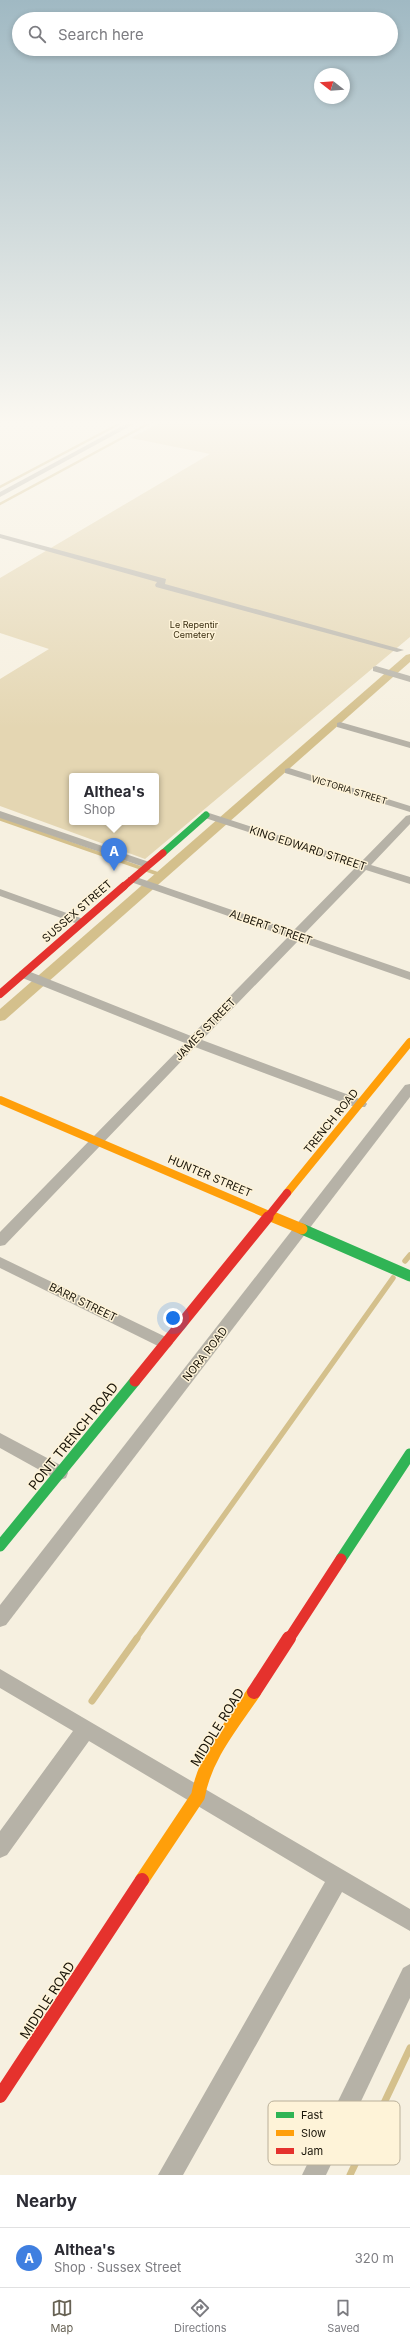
<!DOCTYPE html>
<html lang="en">
<head>
<meta charset="utf-8">
<style>
	:root { --surface:#fff; --page:#f7f7f7; --text:#2b2b33; --muted:#7c7c81; --line:#e1e1e2; --accent:#676254 }
	body { margin:0; font-family:Inter,sans-serif; background:var(--page); color:var(--text) }
	.compass { position:absolute; left:314px; top:68px; width:36px; height:36px; border-radius:50%; background:var(--surface); box-shadow:0 2px 6px #0003; rotate:287deg }
	.you { position:absolute; left:173px; top:1318px; width:14px; height:14px; margin:-10px; border:3px solid #fff; border-radius:50%; background:#1a73e8; box-shadow:0 0 0 6px #1a73e833 }
	.badge { display:grid; place-items:center; width:26px; height:26px; border-radius:50%; background:var(--accent); color:#fff; font-size:13px; font-weight:700 }
	.pin { position:absolute; translate:-50% -33px; filter:drop-shadow(0 1px 2px #0008) }
	.pin::after { content:''; position:absolute; top:21px; width:14px; height:12px; background:inherit; clip-path:polygon(0 0,100% 0,50% 100%) }
	.popup { position:absolute; left:69px; top:773px; width:90px; height:52px; box-sizing:border-box; display:grid; place-content:center; border-radius:4px; background:var(--surface); filter:drop-shadow(0 1px 3px #0005); font-size:13px; white-space:nowrap; color:var(--muted) }
	.popup b { font-size:15px; color:var(--text) }
	.popup::after { content:''; position:absolute; left:50%; top:100%; margin-left:-8px; border:8px solid transparent; border-top-color:var(--surface) }
	.list { margin:0; padding:0; list-style:none }
	h2 { display:flex; justify-content:space-between; align-items:center; height:52px; margin:0; padding:0 16px; font-size:17px }
	h2 small { font-size:13px; font-weight:400; color:var(--muted) }
	.list li { display:grid; grid-template-columns:26px 1fr auto; gap:12px; align-items:center; box-sizing:border-box; height:60px; padding:0 16px; border-top:1px solid var(--line) }
	.list b { display:block; font-size:15px; white-space:nowrap }
	.list p { margin:0; font-size:13px; white-space:nowrap; color:var(--muted) }
	.list em { font-size:13px; font-style:normal; color:var(--muted) }
	.icon { flex:none; width:22px; height:22px; fill:none; stroke:currentColor; stroke-width:2; stroke-linecap:round; stroke-linejoin:round }
	.map { position:relative; flex:none; width:410px; height:2175px; overflow:hidden }
	.search { position:absolute; background:var(--surface); box-shadow:0 2px 6px #0003; left:12px; right:12px; top:12px; height:44px; display:flex; align-items:center; gap:10px; box-sizing:border-box; padding:0 14px; border-radius:22px; color:var(--muted); font-size:15px }
	.sheet { height:112px; background:var(--surface) }
	nav { display:flex; justify-content:space-around; align-items:center; box-sizing:border-box; height:56px; border-top:1px solid var(--line); background:var(--surface); font-size:11px; color:var(--muted) }
	nav a { display:grid; justify-items:center; gap:2px }
	nav .on { color:var(--accent) }
	.map>svg:first-child { display:block }
</style>
</head>
<body>
<div class="map">
<svg width="410" height="2175" viewBox="0 0 410 2175">
	<rect width="100%" height="100%" fill="#f6f0e0"/>
	<path fill="#e4d6b2" fill-rule="evenodd" d="M157,424H410V637L145,859L0,806V679L49,649L0,633V578L210,454L131,438ZM72,776H156V822H72Z"/>
	<g fill="none" stroke-linecap="round" stroke-linejoin="round">
		<g stroke="#d4c08c" stroke-width="2.5">
			<path d="M0,487L119,424"/>
			<path d="M0,504L148,424"/>
		</g>
		<path stroke="#d4c08c" stroke-width="3.5" d="M0,819L161,875"/>
		<g stroke="#d4c08c" stroke-width="5.5">
			<path d="M405,1261L410,1255"/>
			<path d="M136,1639L393,1278"/>
		</g>
		<g stroke="#d4c08c" stroke-width="7">
			<path d="M92,1701L137,1638"/>
			<path d="M350,2175L410,2048"/>
		</g>
		<path fill="#d4c08c" fill-rule="evenodd" d="M410,654V662L5,1020L0,1021V1009L406,655Z"/>
		<g fill="#b6b2a7" fill-rule="evenodd">
			<path d="M126,424H134L0,497V492Z"/>
			<path d="M0,534L166,579L165,584L404,650L397,652L156,587L155,585L157,582L0,538Z"/>
			<path d="M376,666L410,676V682L373,671V667Z"/>
			<path d="M340,722L410,742V748L337,727V723Z"/>
			<path d="M289,768L410,806V812L285,773V769Z"/>
			<path d="M0,811L152,863L153,865L148,868L144,867L0,818Z"/>
			<path d="M206,812L361,862L406,816L410,815V824L371,865L410,877V884L366,870L303,935L410,972V980L298,941L202,1040L365,1101L367,1104L365,1107H355L195,1047L5,1245L0,1246V1232L185,1043L20,977L18,974L20,971H28L191,1036L288,937L128,881V877H136L293,931L356,867L202,817L201,815Z"/>
			<path d="M0,889L86,920L88,922L86,924H78L0,896Z"/>
			<path d="M410,1084V1097L6,1625L0,1627V1605L405,1085Z"/>
			<path d="M0,1257L170,1339L173,1343L170,1347L165,1349L160,1347L0,1268Z"/>
			<path d="M0,1433L66,1468L68,1473L66,1478L60,1480L54,1478L0,1448Z"/>
			<path d="M0,1669L410,1909V1931L342,1892L183,2175H158L325,1882L89,1741L7,1855L0,1858V1831L73,1731L0,1688Z"/>
			<path d="M410,1964V1998L326,2175H302L403,1968Z"/>
		</g>
		<path stroke="#30b455" stroke-width="7" d="M163,853L206,815"/>
		<g stroke="#30b455" stroke-width="11">
			<path d="M302,1229L410,1276"/>
			<path d="M0,1546L135,1381"/>
			<path d="M341,1559L410,1454"/>
		</g>
		<g stroke="#ff9f0a" stroke-width="8">
			<path d="M0,1100L276,1218"/>
			<path d="M287,1193L410,1042"/>
		</g>
		<path stroke="#ff9f0a" stroke-width="11" d="M273,1217L302,1229"/>
		<path stroke="#ff9f0a" stroke-width="14" d="M142,1880L198,1796C205,1756 232,1725 254,1692"/>
		<path stroke="#e5322d" stroke-width="7" d="M123,887L163,853"/>
		<g stroke="#e5322d" stroke-width="8">
			<path d="M0,994L124,886"/>
			<path d="M267,1218L287,1193"/>
		</g>
		<g stroke="#e5322d" stroke-width="11">
			<path d="M135,1381L268,1217"/>
			<path d="M289,1639L341,1559"/>
		</g>
		<g stroke="#e5322d" stroke-width="14">
			<path d="M254,1692L289,1638"/>
			<path d="M0,2096L142,1880"/>
		</g>
	</g>
	<linearGradient id="sky" x2="0" y2="1"><stop stop-color="#a0b9c3"/><stop offset="0.58" stop-color="#fbf8f1"/><stop offset="1" stop-color="#fbf8f1" stop-opacity="0"/></linearGradient>
	<rect width="410" height="729" fill="url(#sky)"/>
	<g text-anchor="middle" stroke-width="3" stroke-linejoin="round" paint-order="stroke">
		<g font-size="9" fill="#382c0e" stroke="#fef3d8">
			<text x="194" y="628">Le Repentir<tspan x="194" dy="10">Cemetery</tspan></text>
		</g>
		<g font-size="9" fill="#1a1509" stroke="#fef3d8">
			<text transform="translate(349 790) rotate(17)" y="3">VICTORIA STREET</text>
		</g>
		<g font-size="11" fill="#1a1509" stroke="#fef3d8">
			<text transform="translate(308 848) rotate(18)" y="4">KING EDWARD STREET</text>
			<text transform="translate(77 911) rotate(-41)" y="4">SUSSEX STREET</text>
			<text transform="translate(271 927) rotate(19)" y="4">ALBERT STREET</text>
			<text transform="translate(205 1029) rotate(-46)" y="4">JAMES STREET</text>
			<text transform="translate(331 1121) rotate(-51)" y="4">TRENCH ROAD</text>
			<text transform="translate(210 1176) rotate(23)" y="4">HUNTER STREET</text>
			<text transform="translate(83 1302) rotate(26)" y="4">BARR STREET</text>
			<text transform="translate(205 1354) rotate(-52)" y="4">NORA ROAD</text>
		</g>
		<g font-size="13" fill="#1a1509" stroke="#fef3d8">
			<text transform="translate(73 1436) rotate(-51)" y="5">PONT TRENCH ROAD</text>
			<text transform="translate(217 1727) rotate(-58)" y="5">MIDDLE ROAD</text>
			<text transform="translate(47 2000) rotate(-57)" y="5">MIDDLE ROAD</text>
		</g>
	</g>
	<rect x="268" y="2101" width="132" height="64" rx="6" fill="#fef3d8" stroke="#bab09a" stroke-width="1"/>
	<rect x="276" y="2112" width="18" height="6" fill="#30b455"/>
	<rect x="276" y="2130" width="18" height="6" fill="#ff9f0a"/>
	<rect x="276" y="2148" width="18" height="6" fill="#e5322d"/>
	<g font-size="11" fill="#1a1509">
		<text x="301" y="2119">Fast</text>
		<text x="301" y="2137">Slow</text>
		<text x="301" y="2155">Jam</text>
	</g>
</svg>
<svg class="compass" viewBox="-18 -18 36 36"><path d="M0-13l5 13h-10z" fill="#e53935"/><path d="M0 13l5-13h-10z" fill="#7c7c81"/></svg>
<div class="you"></div>
<div class="pin badge" style="left:114px;top:871px;background:#3f7fe0">A</div>
<div class="popup"><b>Althea's</b>Shop</div>
<div class="search"><svg class="icon" aria-label="search" viewBox="0 0 24 24"><circle cx="10" cy="10" r="6"/><path d="M15 15l6 6"/></svg>Search here</div>
</div>
<section class="sheet">
<h2>Nearby<small></small></h2>
<ul class="list">
<li><span class="badge" style="background:#3f7fe0">A</span><div><b>Althea's</b><p>Shop · Sussex Street</p></div><em>320 m</em></li>
</ul>
</section>
<nav>
<a class="on"><svg class="icon" aria-label="map" viewBox="0 0 24 24"><path d="M3 6l6-2 6 2 6-2v14l-6 2-6-2-6 2zM9 4v14M15 6v14"/></svg>Map</a>
<a><svg class="icon" aria-label="directions" viewBox="0 0 24 24"><path d="M12 3l9 9-9 9-9-9zM9 14v-3h6M13 9l2 2-2 2"/></svg>Directions</a>
<a><svg class="icon" aria-label="saved" viewBox="0 0 24 24"><path d="M7 4h10v16l-5-4-5 4z"/></svg>Saved</a>
</nav>
</body>
</html>
